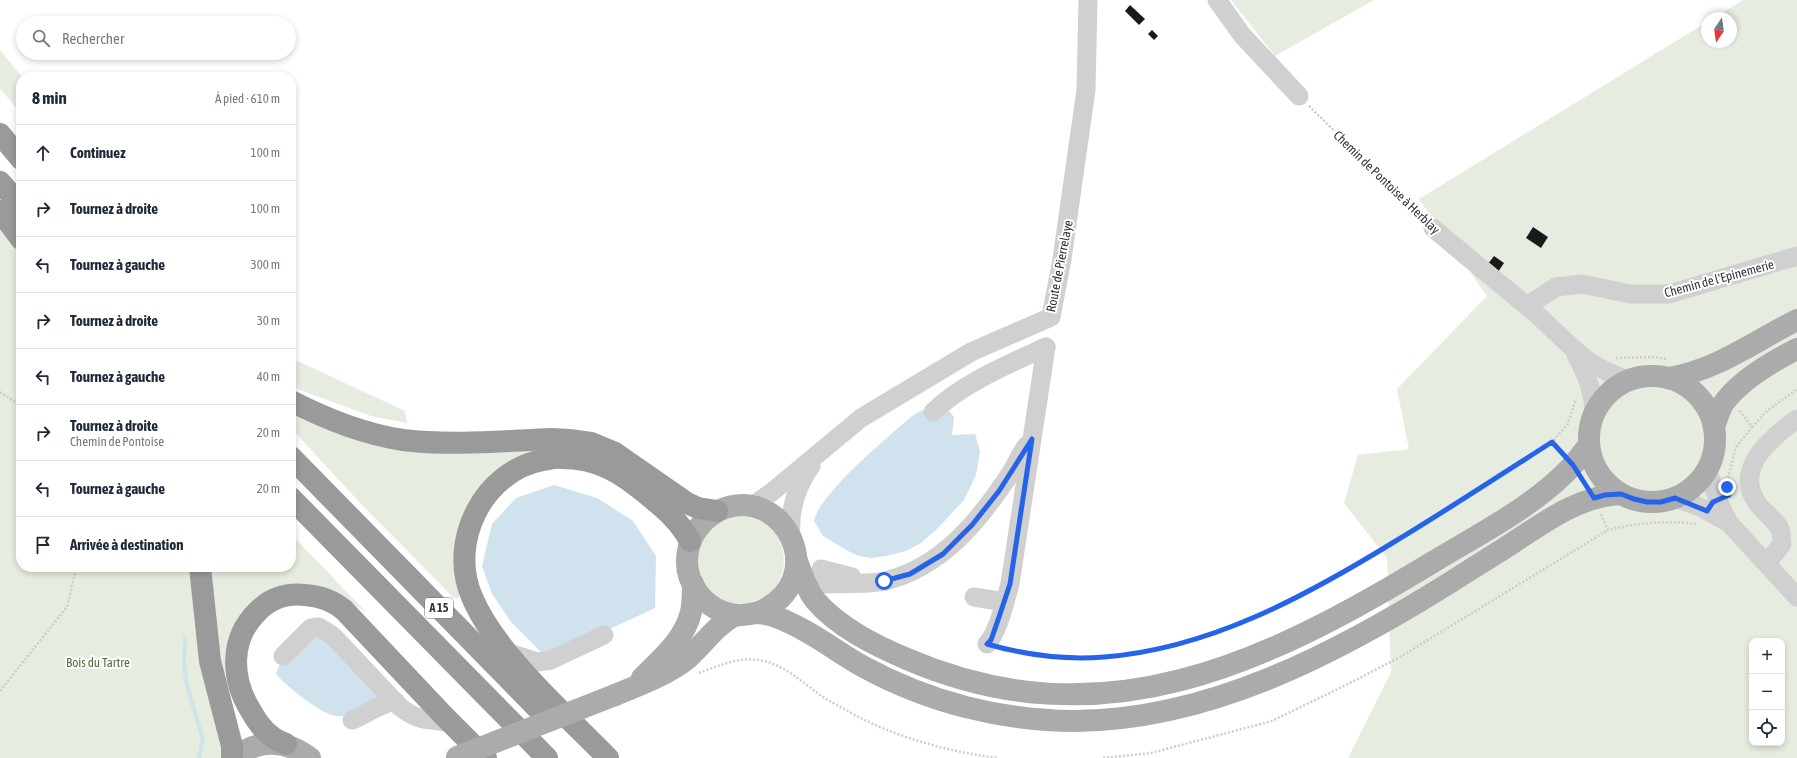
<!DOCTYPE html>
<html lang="fr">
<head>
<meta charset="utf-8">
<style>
	:root { --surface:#fff; --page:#f6f6f7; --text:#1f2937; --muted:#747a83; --line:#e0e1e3 }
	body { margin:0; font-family:"Asap Condensed",sans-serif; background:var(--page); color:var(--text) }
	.controls { position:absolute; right:12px; bottom:12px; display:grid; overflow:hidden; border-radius:8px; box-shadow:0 2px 6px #0003 }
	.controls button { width:36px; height:36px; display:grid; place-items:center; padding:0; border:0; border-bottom:1px solid var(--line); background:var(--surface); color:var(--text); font:20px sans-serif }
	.compass { position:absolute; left:1701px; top:12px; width:36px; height:36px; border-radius:50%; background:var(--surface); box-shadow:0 2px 6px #0003; rotate:193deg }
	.stop { position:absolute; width:12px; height:12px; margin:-9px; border:3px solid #2563eb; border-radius:50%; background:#fff }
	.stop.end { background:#2563eb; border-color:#fff; box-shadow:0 1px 4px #0008 }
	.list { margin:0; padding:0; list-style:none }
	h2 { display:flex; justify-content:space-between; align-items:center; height:52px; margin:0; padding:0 16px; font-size:17px }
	h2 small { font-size:13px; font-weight:400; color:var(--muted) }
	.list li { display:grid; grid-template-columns:26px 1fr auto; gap:12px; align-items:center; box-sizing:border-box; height:56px; padding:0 16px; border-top:1px solid var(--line) }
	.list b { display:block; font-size:15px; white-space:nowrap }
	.list p { margin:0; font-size:13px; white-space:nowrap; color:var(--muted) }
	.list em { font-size:13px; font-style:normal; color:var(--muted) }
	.icon { flex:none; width:22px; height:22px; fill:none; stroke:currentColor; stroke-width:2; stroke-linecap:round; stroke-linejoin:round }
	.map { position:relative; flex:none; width:1797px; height:758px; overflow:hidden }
	.search { position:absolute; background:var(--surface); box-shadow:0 2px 6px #0003; left:16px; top:16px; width:280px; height:44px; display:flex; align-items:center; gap:10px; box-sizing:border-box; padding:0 14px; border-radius:22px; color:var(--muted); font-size:15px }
	.panel { position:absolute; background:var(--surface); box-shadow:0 2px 6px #0003; left:16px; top:72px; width:280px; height:500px; border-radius:16px }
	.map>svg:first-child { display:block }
</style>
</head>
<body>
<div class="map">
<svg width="1797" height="758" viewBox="0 0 1797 758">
	<rect width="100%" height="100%" fill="#fff"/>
	<g fill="#e6ecdf" fill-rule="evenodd">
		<path d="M1231,0H1374L1275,56Z"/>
		<path d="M1743,0H1797V758H1348L1391,672L1387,558L1344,503L1358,455L1409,449L1397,389L1487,296L1419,199L1707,22V42H1731V18H1714ZM1752,641H1782V743H1752Z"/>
		<path d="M0,50L22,77H21V114L0,88Z"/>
		<path d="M0,211L21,239V567H200L232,758H0Z"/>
		<path d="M291,358L405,411L407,423L371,416L295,388L291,385Z"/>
		<path d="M291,412L483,451H583L484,485L461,595L457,599L452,597L445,589L362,505L291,428Z"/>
		<path d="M728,515C737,516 747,514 756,517C764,519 772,527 776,534C800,571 766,618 726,602C722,600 717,599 714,597C708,592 702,582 697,575L699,538Z"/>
		<path d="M291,534L367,613L335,593L243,611C225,636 223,655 226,684L220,660L209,567H291Z"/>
	</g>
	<g fill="#cfe2ee">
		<path d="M928,407H946L954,417L952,435L975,434L980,451L976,475L964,500L938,528L921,543L906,551L886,556L872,558L859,556L850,552L823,536L814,521C819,494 889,436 912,416Z"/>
		<path d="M554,485L597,498L633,521L656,556L655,608L551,656L540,651L511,622L492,594L482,566L492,524L516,498Z"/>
		<path d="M311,628L380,686L375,706C363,710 350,718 336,716C321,714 287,687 276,674L283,656Z"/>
	</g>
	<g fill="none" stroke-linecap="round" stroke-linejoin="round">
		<path stroke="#cfe2ee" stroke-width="4" d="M185,638L184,664L187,686L203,739L199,758"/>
	</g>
	<g fill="#1a1a1a">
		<path d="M1130,5L1145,19L1139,25L1125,11Z"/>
		<path d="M1152,30L1158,36L1154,40L1148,34Z"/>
		<path d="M1533,227L1548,237L1541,248L1526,238Z"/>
		<path d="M1494,256L1504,263L1498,272L1487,265Z"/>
	</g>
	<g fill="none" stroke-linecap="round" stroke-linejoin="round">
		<g stroke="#cdcdcd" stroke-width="2.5" stroke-dasharray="2 2" stroke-linecap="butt">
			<path d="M1309,106L1423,218"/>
			<path d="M1616,358L1654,357L1667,359"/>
			<path d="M0,392L21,406"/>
			<path d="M1752,427L1767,411L1797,389"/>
			<path d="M1561,452L1552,442L1568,424L1576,398"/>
			<path d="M1728,478L1736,447L1752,427L1739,410"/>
			<path d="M1601,514L1608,530C1636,523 1667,520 1696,524"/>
			<path d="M1003,649C1017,652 1031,653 1045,655C1171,670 1289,606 1393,543C1447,510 1499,476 1552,442"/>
			<path d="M699,673C718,666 738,657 758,660C784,663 805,685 826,699C835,704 844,709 853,714C895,737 950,752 998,758"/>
			<path d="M0,691L67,607L75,573L78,567"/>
			<path d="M1103,758L1151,753L1272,721L1352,682L1400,657L1608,530"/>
		</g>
		<g stroke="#d0d0d0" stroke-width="19">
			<path d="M1217,0L1242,35L1299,96"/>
			<path d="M1433,228C1464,254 1495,280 1527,306C1564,336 1579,365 1629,380"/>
			<path d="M1527,306L1556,287L1582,284L1630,294H1669L1797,256"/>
			<path d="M1576,355C1587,374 1594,392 1594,414"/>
			<path d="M933,412C963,383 1009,364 1046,347"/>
			<path d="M1707,470L1720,505L1729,523L1797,597"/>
			<path d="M1675,498L1700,507L1729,523"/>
			<path d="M751,507L772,492L861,418L971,352L1051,317L1062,259L1086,90L1088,0"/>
			<path d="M791,536C789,510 796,487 811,466"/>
			<path d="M1767,563L1782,544C1781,540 1782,533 1780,529C1775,519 1763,512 1757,503C1733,468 1771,438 1797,419"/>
			<path d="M821,569L852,577"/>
			<path d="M821,584C841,583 866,585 885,581C942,567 979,521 1010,474C1016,465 1020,454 1027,445"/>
			<path d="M974,597L1005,602"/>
			<path d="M987,644C999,630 1005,601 1010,584L1046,347"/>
			<path d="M509,653L538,662L551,660L604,635"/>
			<path d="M283,656L311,628L319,627L333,636L400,707C421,723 427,718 451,723"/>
			<path d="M352,720C366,715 383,701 396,702"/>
		</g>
		<g stroke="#ababab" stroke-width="22">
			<circle cx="1652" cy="439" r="63"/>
			<path d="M1669,378C1719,369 1753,342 1797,320"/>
			<path d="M1714,427C1717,419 1719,411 1723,404C1739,381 1773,361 1797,349"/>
			<path d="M796,558C801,572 806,588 815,600C838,627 874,645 907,659C1102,743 1265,664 1433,562C1479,534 1535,506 1572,466C1578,460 1583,452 1589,445"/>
			<path d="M757,613C835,581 783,480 718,511C703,519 691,534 688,551C682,582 705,611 736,615C743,616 749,614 756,613C767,613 782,619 792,624C818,636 840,654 864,667C928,702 1002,721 1075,721C1211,720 1339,652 1451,582C1471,569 1491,557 1511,544C1545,522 1579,496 1621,494"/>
			<path d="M642,678C661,659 685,639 691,612C693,603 693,593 693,584"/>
			<path d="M615,695C637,686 669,674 687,659C704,644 715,626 735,615"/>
			<path d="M235,758C258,738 287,740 310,758"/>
		</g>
		<g stroke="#9a9a9a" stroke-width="22">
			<path d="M0,134L21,159"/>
			<path d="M0,182L21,206"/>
			<path d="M0,211L21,239"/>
			<path d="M291,401C326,419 363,434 403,440C451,446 503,441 552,439L569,440L591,443L615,453L687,503L698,508L717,511"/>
			<path d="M291,457L544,715"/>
			<path d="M291,498L547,758"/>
			<path d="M200,567L210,661L232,746V758"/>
			<path d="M286,744C281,742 274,739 270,735C262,729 256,720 251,711C231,679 229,639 258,611C271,598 286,593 305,595C320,596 332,600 344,610L443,715L486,758"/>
			<path d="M608,758C564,713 496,654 472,597C448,542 483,471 543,460C549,459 555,457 561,458C599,458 622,473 650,497C666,510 680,522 690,541"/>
		</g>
		<path stroke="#ababab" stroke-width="22" d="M457,757L615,695"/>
	</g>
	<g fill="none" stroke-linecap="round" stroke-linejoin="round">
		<path stroke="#2563eb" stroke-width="5" d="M884,581L910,574L943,554L972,525L999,491L1032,439L1010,584L998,620L991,640L987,644C1025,655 1066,660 1104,657C1209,649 1306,596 1394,542C1447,510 1499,476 1552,442L1573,465L1594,498L1605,495L1621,494L1634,499L1647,502H1661L1675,498L1707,511L1713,502L1729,495L1727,487"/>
	</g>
	<g text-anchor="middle" stroke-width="4" stroke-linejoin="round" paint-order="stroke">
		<rect fill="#fff" stroke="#707070" stroke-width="1" x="425" y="598" width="28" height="20" rx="3"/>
		<g font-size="12" font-weight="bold" fill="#333">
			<text x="439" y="612">A 15</text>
		</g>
		<g font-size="13" fill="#333" stroke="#fff">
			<text transform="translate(1387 182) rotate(44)" y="5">Chemin de Pontoise à Herblay</text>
			<text transform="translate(1059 266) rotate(-79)" y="5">Route de Pierrelaye</text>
			<text transform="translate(1719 278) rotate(-15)" y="5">Chemin de l'Epinemerie</text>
		</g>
		<g font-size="13" fill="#56703f" stroke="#fff">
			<text x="98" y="667">Bois du Tartre</text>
		</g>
	</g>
</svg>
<div class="controls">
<button>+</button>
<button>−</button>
<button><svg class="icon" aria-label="locate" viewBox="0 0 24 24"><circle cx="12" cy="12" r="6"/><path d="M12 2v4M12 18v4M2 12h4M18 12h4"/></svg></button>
</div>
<svg class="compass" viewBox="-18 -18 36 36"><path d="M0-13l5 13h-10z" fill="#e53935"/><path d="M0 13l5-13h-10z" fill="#747a83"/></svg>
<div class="stop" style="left:884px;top:581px"></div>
<div class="stop end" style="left:1727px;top:487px"></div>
<div class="search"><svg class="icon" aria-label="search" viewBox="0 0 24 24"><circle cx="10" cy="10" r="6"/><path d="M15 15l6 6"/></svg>Rechercher</div>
<section class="panel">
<h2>8 min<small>À pied · 610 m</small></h2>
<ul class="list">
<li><svg class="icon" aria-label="ahead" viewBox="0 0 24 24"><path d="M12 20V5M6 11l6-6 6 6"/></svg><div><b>Continuez</b></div><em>100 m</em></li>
<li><svg class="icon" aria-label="right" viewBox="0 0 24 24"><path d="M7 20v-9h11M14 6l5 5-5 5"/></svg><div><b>Tournez à droite</b></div><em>100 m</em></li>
<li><svg class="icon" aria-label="left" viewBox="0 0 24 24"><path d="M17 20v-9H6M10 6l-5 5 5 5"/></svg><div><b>Tournez à gauche</b></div><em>300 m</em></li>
<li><svg class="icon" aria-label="right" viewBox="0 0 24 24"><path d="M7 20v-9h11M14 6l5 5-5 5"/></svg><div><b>Tournez à droite</b></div><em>30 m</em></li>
<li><svg class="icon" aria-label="left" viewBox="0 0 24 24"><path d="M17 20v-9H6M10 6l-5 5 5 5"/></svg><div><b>Tournez à gauche</b></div><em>40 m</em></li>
<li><svg class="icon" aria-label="right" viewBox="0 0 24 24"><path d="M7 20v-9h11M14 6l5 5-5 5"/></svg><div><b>Tournez à droite</b><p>Chemin de Pontoise</p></div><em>20 m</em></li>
<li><svg class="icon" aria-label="left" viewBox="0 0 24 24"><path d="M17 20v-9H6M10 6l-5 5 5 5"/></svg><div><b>Tournez à gauche</b></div><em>20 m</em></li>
<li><svg class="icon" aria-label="arrive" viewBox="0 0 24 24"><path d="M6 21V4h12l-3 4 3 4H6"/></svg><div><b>Arrivée à destination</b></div></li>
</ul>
</section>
</div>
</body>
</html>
